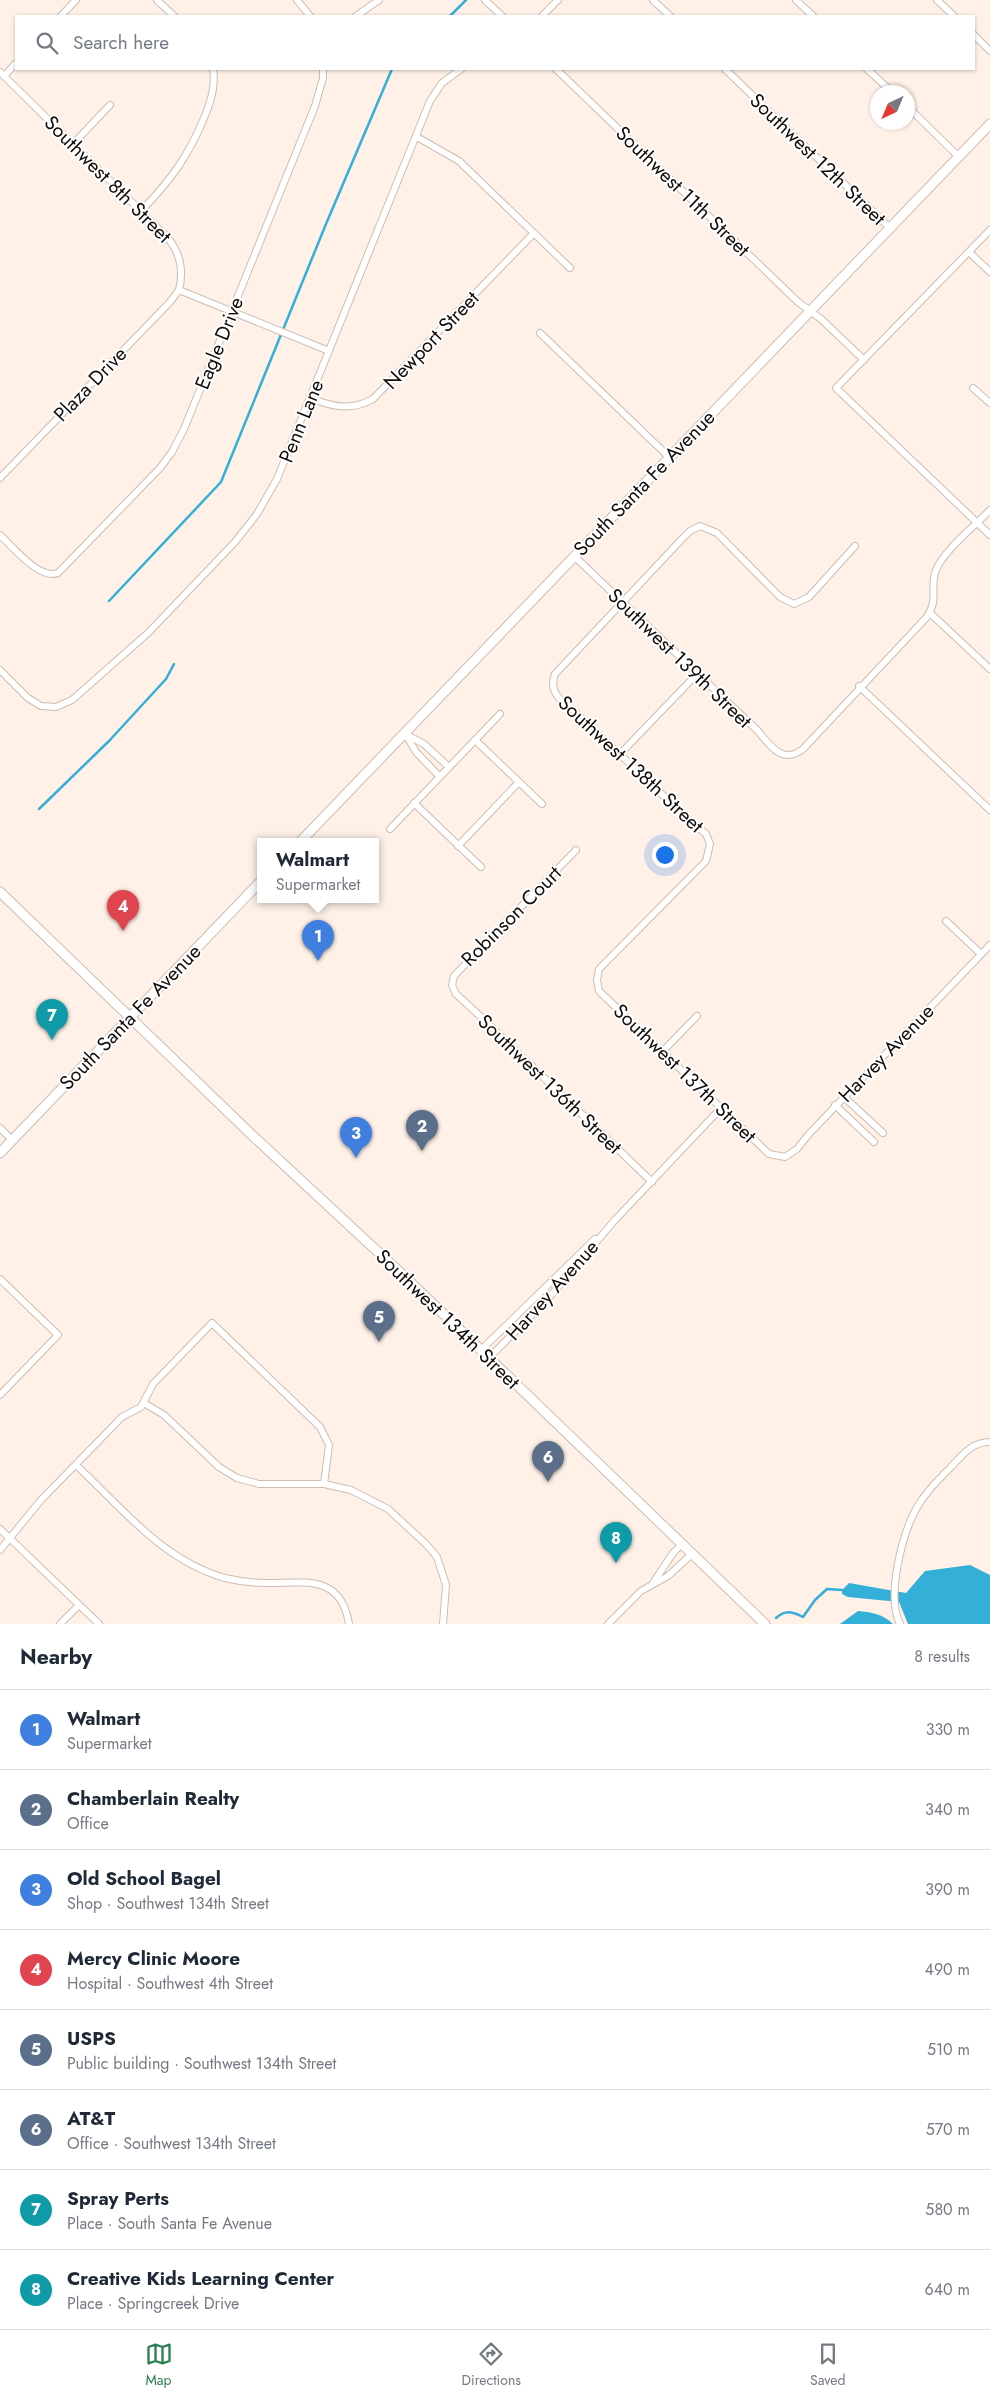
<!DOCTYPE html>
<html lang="en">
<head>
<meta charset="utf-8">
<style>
	:root { --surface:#fff; --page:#f6f6f7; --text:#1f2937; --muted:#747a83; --line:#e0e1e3; --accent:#2a7f52 }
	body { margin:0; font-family:Jost,sans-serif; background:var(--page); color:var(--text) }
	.compass { position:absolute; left:870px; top:85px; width:45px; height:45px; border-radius:50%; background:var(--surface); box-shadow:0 1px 4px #0004; rotate:224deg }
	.you { position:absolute; left:664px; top:854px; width:18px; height:18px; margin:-12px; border:4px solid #fff; border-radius:50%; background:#1a73e8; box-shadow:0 0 0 8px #1a73e833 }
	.badge { display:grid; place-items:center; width:32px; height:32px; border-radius:50%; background:var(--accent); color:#fff; font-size:16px; font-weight:700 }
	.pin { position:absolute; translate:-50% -41px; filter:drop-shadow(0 1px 2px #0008) }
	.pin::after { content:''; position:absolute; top:26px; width:18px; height:15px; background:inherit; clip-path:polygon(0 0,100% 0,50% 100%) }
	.popup { position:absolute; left:257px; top:838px; width:122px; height:65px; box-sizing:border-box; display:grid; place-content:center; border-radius:0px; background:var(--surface); filter:drop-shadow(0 1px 4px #0005); font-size:16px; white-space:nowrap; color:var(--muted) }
	.popup b { font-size:19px; color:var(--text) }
	.popup::after { content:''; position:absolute; left:50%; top:100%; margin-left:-10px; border:10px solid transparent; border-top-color:var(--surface) }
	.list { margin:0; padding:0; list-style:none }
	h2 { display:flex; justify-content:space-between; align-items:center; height:65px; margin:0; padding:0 20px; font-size:21px }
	h2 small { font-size:16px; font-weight:400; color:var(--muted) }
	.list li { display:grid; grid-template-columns:32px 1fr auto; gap:15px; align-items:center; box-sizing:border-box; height:80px; padding:0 20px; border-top:1px solid var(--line) }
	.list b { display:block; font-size:19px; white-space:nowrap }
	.list p { margin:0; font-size:16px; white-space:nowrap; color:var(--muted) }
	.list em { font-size:16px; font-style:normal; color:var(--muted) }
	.icon { flex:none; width:28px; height:28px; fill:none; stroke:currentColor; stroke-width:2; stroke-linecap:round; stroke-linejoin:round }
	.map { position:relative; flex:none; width:990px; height:1624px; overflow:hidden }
	.search { position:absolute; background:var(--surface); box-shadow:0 1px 4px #0004; left:15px; right:15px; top:15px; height:55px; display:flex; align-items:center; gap:12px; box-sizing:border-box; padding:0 18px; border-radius:0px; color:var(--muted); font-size:19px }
	.sheet { height:705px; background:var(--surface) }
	nav { display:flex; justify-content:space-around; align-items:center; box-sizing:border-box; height:70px; border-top:1px solid var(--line); background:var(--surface); font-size:14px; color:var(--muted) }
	nav a { display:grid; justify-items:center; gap:2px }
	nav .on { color:var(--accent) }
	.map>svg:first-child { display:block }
</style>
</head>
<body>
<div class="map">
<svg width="990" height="1624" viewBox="0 0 990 1624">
	<rect width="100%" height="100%" fill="#fff1e7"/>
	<g fill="#33afd8">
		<path d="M970,1565L990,1575V1624H908L899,1602L848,1597L842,1594V1590L849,1583L906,1593L925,1571Z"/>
		<path d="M858,1611C871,1612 883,1614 893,1624H840Z"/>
	</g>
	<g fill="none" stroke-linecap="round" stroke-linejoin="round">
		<g stroke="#33afd8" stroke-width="2.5">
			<path d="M450,16L466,0"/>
			<path d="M109,601L221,482L326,224L392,69"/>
			<path d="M39,809L109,741L166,679L174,664"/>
			<path d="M776,1618C786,1609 793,1612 803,1617L815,1600L827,1589L842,1590"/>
		</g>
		<g stroke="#cdbdb1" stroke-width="8">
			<g id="minor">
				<path d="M157,0L174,16"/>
				<path d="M297,0L310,16"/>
				<path d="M485,0L502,16"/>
				<path d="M653,0L670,16"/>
				<path d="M796,0L813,16"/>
				<path d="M937,0L954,16"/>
				<path d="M61,16L76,0"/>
				<path d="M356,16L379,0"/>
				<path d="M542,16L558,0"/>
				<path d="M974,35L990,51"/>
				<path d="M556,69L798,302L821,319L864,360"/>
				<path d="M725,69L890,228"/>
				<path d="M867,69L892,92"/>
				<path d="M0,72L168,238C180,253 184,270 179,290L329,351"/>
				<path d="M4,76L16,63"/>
				<path d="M908,107L959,157"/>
				<path d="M417,137L459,161L570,268"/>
				<path d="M73,144L110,105"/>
				<path d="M141,211C170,181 188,157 204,118C211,102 216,86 213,69"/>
				<path d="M990,230L836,388L990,535"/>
				<path d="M969,252L990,272"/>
				<path d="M540,333L669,457"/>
				<path d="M973,388L990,403"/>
				<path d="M310,398C333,407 351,411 373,399L534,233"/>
				<path d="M0,478L170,302L179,290"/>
				<path d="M0,535C13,547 39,580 58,573L160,468L172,452L184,429L315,106L323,78V69"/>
				<path d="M855,546L809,597L794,604L780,597L717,533L700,526L690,531L681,540L555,674C548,692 561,701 574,711L687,818L706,834L710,844L706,861L599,969L597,980L599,991L769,1154L785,1157L797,1149L809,1134L990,945"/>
				<path d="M574,556L758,731C770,746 783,765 803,749L926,618C940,599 929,587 936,570C945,549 974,527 990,510"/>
				<path d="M930,613L990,669"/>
				<path d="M0,670L28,698L41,706L56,707L72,700L148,633L235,542L257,514L277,479L430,101L442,83L461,69"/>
				<path d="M859,686L990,810"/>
				<path d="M405,734L424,744L449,767"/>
				<path d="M406,735L416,752L439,776"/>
				<path d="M475,740L542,804"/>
				<path d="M620,754L697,674"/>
				<path d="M414,803L481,867"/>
				<path d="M390,829L500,714"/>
				<path d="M458,846L519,782"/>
				<path d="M576,850L454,976L452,985L456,994L480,1016L652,1182"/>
				<path d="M946,921L981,954"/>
				<path d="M663,1051L697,1016"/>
				<path d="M844,1097L883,1133"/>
				<path d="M835,1105L874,1142"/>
				<path d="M0,1128L12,1140"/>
				<path d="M0,1279L58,1335L0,1395"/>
				<path d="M481,1350L595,1239"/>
				<path d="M489,1358L552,1294L614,1221L722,1107"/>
				<path d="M144,1403L164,1415L219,1467L237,1478L259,1484H324L351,1490L388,1509L426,1544L437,1557L446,1585L443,1624"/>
				<path d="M76,1465C122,1508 162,1560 225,1578C238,1581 253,1583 266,1583C305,1583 341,1574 349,1624"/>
				<path d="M0,1529L99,1624"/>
				<path d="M0,1550L41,1500L122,1417L141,1407L153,1384L212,1323L320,1427L329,1445L324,1484"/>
				<path d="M653,1583L673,1553L682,1544"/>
				<path d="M60,1624L79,1605"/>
				<path d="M608,1624L641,1591L668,1576L692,1554"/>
				<path d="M900,1624C886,1597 902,1535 916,1509C925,1493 937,1481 950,1468C962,1456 971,1442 990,1442"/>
			</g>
		</g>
		<g stroke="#cdbdb1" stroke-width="11">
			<g id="secondary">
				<path d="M300,842L990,124"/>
				<path d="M0,892L253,1136L405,1277L765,1624"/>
				<path d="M0,1153L260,882"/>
			</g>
		</g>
		<use href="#minor" stroke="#fff" stroke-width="6"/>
		<use href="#secondary" stroke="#fff" stroke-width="9"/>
	</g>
	<g text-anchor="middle" stroke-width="4" stroke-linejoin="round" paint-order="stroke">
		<g font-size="20" fill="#120d09" stroke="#fff">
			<text transform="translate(818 159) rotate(44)" y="7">Southwest 12th Street</text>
			<text transform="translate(108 179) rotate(45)" y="7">Southwest 8th Street</text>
			<text transform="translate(683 191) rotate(44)" y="7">Southwest 11th Street</text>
			<text transform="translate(431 340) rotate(-46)" y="7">Newport Street</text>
			<text transform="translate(219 343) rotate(-68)" y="7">Eagle Drive</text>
			<text transform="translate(90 384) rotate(-46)" y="7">Plaza Drive</text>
			<text transform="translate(301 421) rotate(-68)" y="7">Penn Lane</text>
			<text transform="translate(644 483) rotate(-46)" y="7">South Santa Fe Avenue</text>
			<text transform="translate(680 658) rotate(44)" y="7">Southwest 139th Street</text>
			<text transform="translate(631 764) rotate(43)" y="7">Southwest 138th Street</text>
			<text transform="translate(511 916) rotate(-45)" y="7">Robinson Court</text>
			<text transform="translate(130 1017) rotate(-46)" y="7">South Santa Fe Avenue</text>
			<text transform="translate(886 1053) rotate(-46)" y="7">Harvey Avenue</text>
			<text transform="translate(685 1073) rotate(44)" y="7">Southwest 137th Street</text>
			<text transform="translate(550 1084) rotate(44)" y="7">Southwest 136th Street</text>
			<text transform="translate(552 1290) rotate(-48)" y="7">Harvey Avenue</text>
			<text transform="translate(448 1319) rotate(44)" y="7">Southwest 134th Street</text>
		</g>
	</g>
</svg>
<svg class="compass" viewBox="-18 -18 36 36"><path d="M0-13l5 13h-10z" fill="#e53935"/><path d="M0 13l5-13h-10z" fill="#747a83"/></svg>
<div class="you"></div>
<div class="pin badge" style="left:318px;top:961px;background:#3f7fe0">1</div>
<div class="popup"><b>Walmart</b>Supermarket</div>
<div class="pin badge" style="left:422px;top:1151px;background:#5c6f8a">2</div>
<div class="pin badge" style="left:356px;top:1158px;background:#3f7fe0">3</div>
<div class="pin badge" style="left:123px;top:931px;background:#e0444e">4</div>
<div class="pin badge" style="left:379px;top:1342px;background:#5c6f8a">5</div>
<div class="pin badge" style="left:548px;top:1482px;background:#5c6f8a">6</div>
<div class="pin badge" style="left:52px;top:1040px;background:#0f9aa8">7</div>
<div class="pin badge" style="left:616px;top:1563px;background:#0f9aa8">8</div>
<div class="search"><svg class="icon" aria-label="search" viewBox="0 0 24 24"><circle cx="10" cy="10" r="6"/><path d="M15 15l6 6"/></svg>Search here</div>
</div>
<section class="sheet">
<h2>Nearby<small>8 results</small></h2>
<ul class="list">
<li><span class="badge" style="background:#3f7fe0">1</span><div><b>Walmart</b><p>Supermarket</p></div><em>330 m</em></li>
<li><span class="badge" style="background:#5c6f8a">2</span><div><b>Chamberlain Realty</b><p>Office</p></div><em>340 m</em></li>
<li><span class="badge" style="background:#3f7fe0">3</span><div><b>Old School Bagel</b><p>Shop · Southwest 134th Street</p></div><em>390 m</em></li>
<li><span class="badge" style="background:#e0444e">4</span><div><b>Mercy Clinic Moore</b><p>Hospital · Southwest 4th Street</p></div><em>490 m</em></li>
<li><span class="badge" style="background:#5c6f8a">5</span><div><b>USPS</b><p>Public building · Southwest 134th Street</p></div><em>510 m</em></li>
<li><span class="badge" style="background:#5c6f8a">6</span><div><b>AT&amp;T</b><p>Office · Southwest 134th Street</p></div><em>570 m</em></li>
<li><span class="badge" style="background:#0f9aa8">7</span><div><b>Spray Perts</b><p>Place · South Santa Fe Avenue</p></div><em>580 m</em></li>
<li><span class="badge" style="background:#0f9aa8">8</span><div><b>Creative Kids Learning Center</b><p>Place · Springcreek Drive</p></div><em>640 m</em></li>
</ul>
</section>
<nav>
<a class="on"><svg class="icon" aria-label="map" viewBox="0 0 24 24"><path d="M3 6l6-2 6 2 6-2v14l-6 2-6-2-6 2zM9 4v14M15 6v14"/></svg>Map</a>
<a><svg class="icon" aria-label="directions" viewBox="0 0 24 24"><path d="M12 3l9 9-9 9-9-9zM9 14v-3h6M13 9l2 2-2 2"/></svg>Directions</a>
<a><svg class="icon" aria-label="saved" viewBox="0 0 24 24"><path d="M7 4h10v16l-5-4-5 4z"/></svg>Saved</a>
</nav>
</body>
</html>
